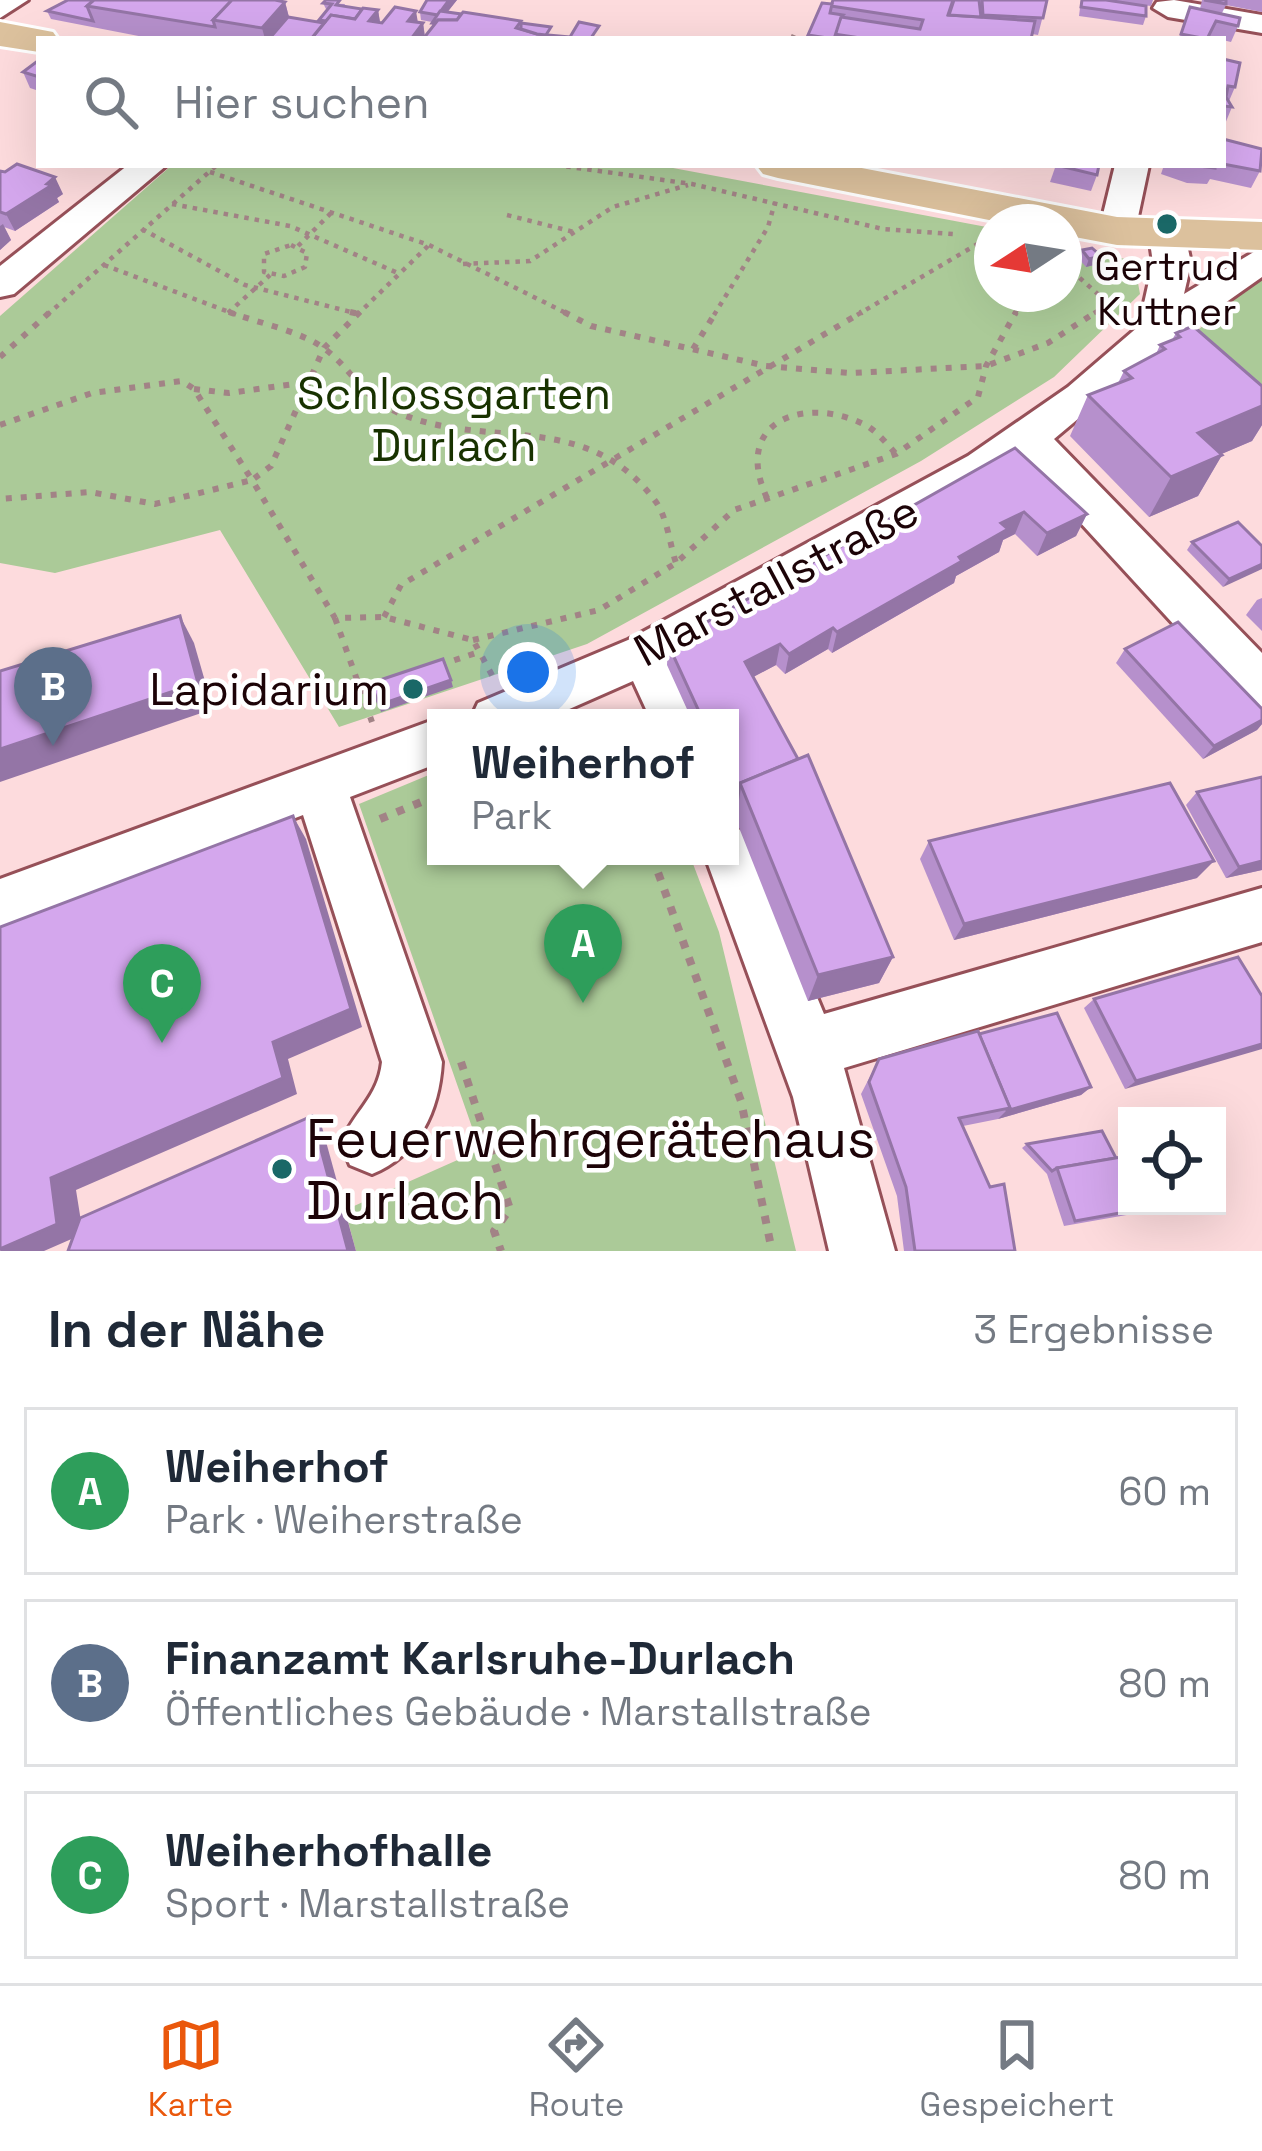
<!DOCTYPE html>
<html lang="de">
<head>
<meta charset="utf-8">
<style>
	:root { --surface:#fff; --page:#f2f2f3; --text:#1f2937; --muted:#747a83; --line:#e0e1e3; --accent:#ea580c }
	body { margin:0; font-family:"Space Grotesk",sans-serif; background:var(--page); color:var(--text) }
	.controls { position:absolute; right:36px; bottom:36px; display:grid; overflow:hidden; border-radius:0px; box-shadow:0 12px 48px #0002 }
	.controls button { width:108px; height:108px; display:grid; place-items:center; padding:0; border:0; border-bottom:3px solid var(--line); background:var(--surface); color:var(--text); font:60px sans-serif }
	.compass { position:absolute; left:974px; top:204px; width:108px; height:108px; border-radius:50%; background:var(--surface); box-shadow:0 12px 48px #0002; rotate:258deg }
	.you { position:absolute; left:528px; top:672px; width:42px; height:42px; margin:-30px; border:9px solid #fff; border-radius:50%; background:#1a73e8; box-shadow:0 0 0 18px #1a73e833 }
	.badge { display:grid; place-items:center; width:78px; height:78px; border-radius:50%; background:var(--accent); color:#fff; font-size:39px; font-weight:700 }
	.pin { position:absolute; translate:-50% -99px; filter:drop-shadow(0 3px 6px #0008) }
	.pin::after { content:''; position:absolute; top:63px; width:42px; height:36px; background:inherit; clip-path:polygon(0 0,100% 0,50% 100%) }
	.popup { position:absolute; left:427px; top:709px; width:312px; height:156px; box-sizing:border-box; display:grid; place-content:center; border-radius:0px; background:var(--surface); filter:drop-shadow(0 3px 9px #0005); font-size:39px; white-space:nowrap; color:var(--muted) }
	.popup b { font-size:45px; color:var(--text) }
	.popup::after { content:''; position:absolute; left:50%; top:100%; margin-left:-24px; border:24px solid transparent; border-top-color:var(--surface) }
	.list { margin:0; padding:0; list-style:none }
	h2 { display:flex; justify-content:space-between; align-items:center; height:156px; margin:0; padding:0 48px; font-size:51px }
	h2 small { font-size:39px; font-weight:400; color:var(--muted) }
	.list li { display:grid; grid-template-columns:78px 1fr auto; gap:36px; align-items:center; box-sizing:border-box; height:168px; margin:0 24px 24px; padding:0 24px; border:3px solid var(--line); border-radius:0px }
	.list b { display:block; font-size:45px; white-space:nowrap }
	.list p { margin:0; font-size:39px; white-space:nowrap; color:var(--muted) }
	.list em { font-size:39px; font-style:normal; color:var(--muted) }
	.icon { flex:none; width:66px; height:66px; fill:none; stroke:currentColor; stroke-width:2; stroke-linecap:round; stroke-linejoin:round }
	.map { position:relative; flex:none; width:1262px; height:1251px; overflow:hidden }
	.search { position:absolute; background:var(--surface); box-shadow:0 12px 48px #0002; left:36px; right:36px; top:36px; height:132px; display:flex; align-items:center; gap:30px; box-sizing:border-box; padding:0 42px; border-radius:0px; color:var(--muted); font-size:45px }
	.sheet { height:732px; background:var(--surface) }
	nav { display:flex; justify-content:space-around; align-items:center; box-sizing:border-box; height:168px; border-top:3px solid var(--line); background:var(--surface); font-size:33px; color:var(--muted) }
	nav a { display:grid; justify-items:center; gap:6px }
	nav .on { color:var(--accent) }
	.map>svg:first-child { display:block }
</style>
</head>
<body>
<div class="map">
<svg width="1262" height="1251" viewBox="0 0 1262 1251">
	<rect width="100%" height="100%" fill="#fddbdd"/>
	<g fill="#abca98">
		<path d="M172,165H657L992,228V294H1064V245L1134,261L1140,294L1054,377L921,461L587,644L339,727L220,530L55,573L0,563V316Z"/>
		<path d="M1262,276V399L1192,335Z"/>
		<path d="M436,772V856H690L719,932L796,1251H356L345,1210L480,1150L359,804Z"/>
	</g>
	<g fill="none" stroke-linecap="round" stroke-linejoin="round">
		<g stroke="#965058" stroke-width="6">
			<g id="minor">
				<path d="M0,0H28L0,18Z"/>
				<path d="M1174,0L1262,15V33L1168,17L1153,8L1157,2Z"/>
				<path d="M128,165H167L14,294L0,297V266Z"/>
				<path d="M1115,165H1149L1135,231L1117,242L1099,231Z"/>
				<path d="M1167,223L1185,235L1191,263L1184,294L1262,247V277L1171,341L1054,439L1262,653V707L1244,701L1023,460L673,662L700,718H650L633,681L549,718H471L478,703L628,640L968,456L1068,387L1139,326L1153,263L1149,235Z"/>
				<path d="M436,719V764L350,797L442,1062C439,1111 419,1155 372,1174L350,1165L341,1143C354,1111 378,1098 382,1062L303,815L0,933V879Z"/>
				<path d="M730,826L749,833L824,1014L1262,888V942L844,1068L895,1251H829L793,1097L705,856H730Z"/>
			</g>
		</g>
		<g stroke="#fff" stroke-width="6">
			<g id="major">
				<path d="M0,22L53,32L58,39H39V52L0,46Z"/>
				<path d="M756,165H846L1117,217L1262,222V250L1117,245L1064,235V222H999L778,178L763,174Z"/>
			</g>
		</g>
		<g stroke="#a28386" stroke-width="4.5" stroke-dasharray="4.5 6" stroke-linecap="butt">
			<path d="M792,39L796,30"/>
			<path d="M556,165L692,184L883,229L953,234"/>
			<path d="M210,172L429,245L570,315"/>
			<path d="M172,204L290,226L400,274"/>
			<path d="M507,215L574,232"/>
			<path d="M142,229L245,285L359,314"/>
			<path d="M291,245L307,253L305,267L284,276L264,272V254Z"/>
			<path d="M298,246L332,212"/>
			<path d="M463,264L530,261L613,207L688,185"/>
			<path d="M1064,264L1109,304L1091,315"/>
			<path d="M104,265L237,315"/>
			<path d="M228,313L270,275"/>
			<path d="M47,315L217,165"/>
			<path d="M357,315L429,245"/>
			<path d="M714,315L768,227L775,202"/>
			<path d="M857,315L986,239"/>
			<path d="M1015,315L1021,294"/>
		</g>
		<g stroke="#a28386" stroke-width="6" stroke-dasharray="6 9" stroke-linecap="butt">
			<path d="M229,312C258,323 301,331 325,349C354,371 360,397 401,414C489,450 588,409 656,502C667,517 670,545 676,563"/>
			<path d="M350,312L359,314"/>
			<path d="M360,312L324,348L271,466L252,480L335,618L384,617L473,640L493,677"/>
			<path d="M564,312L591,326L766,366L851,373L986,366L1048,343L1096,312"/>
			<path d="M693,349L716,312"/>
			<path d="M0,357L50,312"/>
			<path d="M194,389L229,393L309,382"/>
			<path d="M0,425L92,393L182,381L194,389L252,480L155,504L90,492L0,499"/>
			<path d="M767,498C730,418 810,394 869,427C879,434 888,445 896,454"/>
			<path d="M384,617L401,585L862,312"/>
			<path d="M335,618L372,722"/>
			<path d="M473,640L599,610L676,563L734,510L896,454L978,397L986,366L1016,312"/>
			<path d="M440,665L479,652"/>
		</g>
		<g stroke="#a28386" stroke-width="8" stroke-dasharray="8 10" stroke-linecap="butt">
			<path d="M380,819L436,796"/>
			<path d="M652,856L741,1101L772,1251"/>
			<path d="M461,1062L510,1209L494,1231L501,1251"/>
		</g>
		<use href="#minor" fill="#fff" fill-rule="evenodd"/>
		<use href="#major" fill="#dcc19d" fill-rule="evenodd"/>
	</g>
	<g fill="#b690cc">
		<path d="M68,0L285,2L289,17L320,22L327,11L323,3L345,4L344,6L378,10L380,23H423L425,36L432,27V22L421,20L420,12L427,0H457L447,12L521,23L551,35L599,39H154L51,19L47,11Z"/>
		<path d="M833,0H1047L1038,35L1032,34L1031,39H808V35Z"/>
		<path d="M1081,0H1153L1151,6L1126,3L1146,16L1143,25L1079,16Z"/>
		<path d="M1202,0H1262V12L1226,5L1222,13L1200,9Z"/>
		<path d="M1190,7L1238,26L1231,42L1210,37L1209,39H1179Z"/>
		<path d="M1223,59L1235,87L1229,101L1232,107L1225,124L1223,123Z"/>
		<path d="M39,60V91L30,88L23,72Z"/>
		<path d="M1223,139L1260,171L1251,188L1210,179L1207,184L1187,183L1161,174L1164,165H1223Z"/>
		<path d="M1056,165L1097,175L1091,191L1050,182Z"/>
		<path d="M0,171L63,194L57,198L59,202L15,231L4,227L11,240L0,250Z"/>
		<path d="M1082,250L1101,256L1098,264L1086,267L1079,259Z"/>
		<path d="M1176,333L1262,386V425L1252,441L1221,454L1222,455L1198,496L1149,517L1070,436L1088,395L1118,383L1124,371L1156,354L1160,345L1172,340Z"/>
		<path d="M1015,448L1087,514L1076,536L1037,556L1015,534L1003,540L999,552L956,576L954,583L832,653L828,649L785,674L776,665L753,677L893,957L879,983L808,1001L730,805V718H691L667,665L668,644Z"/>
		<path d="M1192,542L1262,546L1223,587L1187,550Z"/>
		<path d="M1262,598V631L1246,615L1257,600Z"/>
		<path d="M1125,649L1262,709V724L1257,730L1203,759L1116,663Z"/>
		<path d="M1197,792L1262,870L1226,878L1186,805Z"/>
		<path d="M929,841L1197,878L954,940L920,859Z"/>
		<path d="M1262,996L1125,1089L1084,1008L1094,999Z"/>
		<path d="M979,1034L1091,1087L1081,1095L998,1119L963,1126L1015,1251H904L897,1196L861,1094L879,1059Z"/>
		<path d="M1027,1144L1127,1206H1164L1155,1210L1064,1226L1047,1174L1022,1148Z"/>
	</g>
	<g fill="#9475a6">
		<path d="M449,0H457L439,23L438,15Z"/>
		<path d="M285,2L293,33L287,39H265L262,28Z"/>
		<path d="M378,10L382,34L369,21Z"/>
		<path d="M416,11L419,29L423,23L425,39H411L408,21Z"/>
		<path d="M55,177L63,194L57,198L59,202L15,231L6,214Z"/>
		<path d="M3,224L11,240L0,250V226Z"/>
		<path d="M1101,256L1098,264L1086,267L1089,259Z"/>
		<path d="M1262,406V425L1252,441L1175,474L1198,433Z"/>
		<path d="M1222,455L1198,496L1149,517L1171,477Z"/>
		<path d="M1024,512L1015,534L1003,540L999,552L956,576L954,583L832,653L837,632L1001,523Z"/>
		<path d="M1087,514L1076,536L1037,556L1047,533Z"/>
		<path d="M1262,564V569L1223,587L1229,579Z"/>
		<path d="M180,616L194,643L213,709L0,782V749Z"/>
		<path d="M833,628L828,649L785,674L789,654Z"/>
		<path d="M780,644L776,665L742,683L745,662Z"/>
		<path d="M451,680L453,687L381,712L379,705Z"/>
		<path d="M1262,720V724L1257,730L1203,759L1214,746Z"/>
		<path d="M293,816L306,839L362,1027L288,1059L297,1094L76,1190L83,1234L44,1251H0L51,1178L273,1042Z"/>
		<path d="M1214,861L1197,878L954,940L964,924Z"/>
		<path d="M1262,861V870L1226,878L1239,867Z"/>
		<path d="M893,957L879,983L808,1001L818,975Z"/>
		<path d="M1262,1044V1049L1125,1089L1136,1081Z"/>
		<path d="M1091,1087L1081,1095L998,1119L1006,1111Z"/>
		<path d="M312,1116L322,1127L356,1251H348Z"/>
	</g>
	<g fill="#d4a7ed" stroke="#9475a6" stroke-width="3">
		<path d="M68,0H94L87,6L93,21L47,11Z"/>
		<path d="M94,0H232L213,20L215,27L87,6Z"/>
		<path d="M232,0H275L285,2L262,28L213,20Z"/>
		<path d="M326,0H340L336,5L362,9L355,19L331,15L326,21L319,20L332,4L323,3Z"/>
		<path d="M427,0H449L438,15L420,12Z"/>
		<path d="M833,0H953L948,15L1035,21L1031,39H867L834,34L841,17L920,29L923,20L831,6Z"/>
		<path d="M954,0H979L981,17L949,15Z"/>
		<path d="M982,0H1047L1043,18L983,15Z"/>
		<path d="M1082,0H1106L1146,6V16L1081,7Z"/>
		<path d="M1204,0H1226V4Z"/>
		<path d="M822,3L832,4L830,13L843,15L841,17L834,39L808,35Z"/>
		<path d="M395,7L416,11L408,21L423,23L411,39H311L331,15L355,19L363,8L378,10L369,21L382,23Z"/>
		<path d="M1190,7L1240,18L1238,26L1216,21L1207,39L1181,34Z"/>
		<path d="M440,11L461,14L457,20H438L435,23H432Z"/>
		<path d="M463,12L521,21L516,28L537,34L570,37L579,22L599,26L591,38L596,39H423L438,20H457Z"/>
		<path d="M288,17L324,23L311,39H269Z"/>
		<path d="M521,23L551,27L546,35L537,34L521,29Z"/>
		<path d="M1223,59L1240,63L1235,87L1228,86L1226,97L1232,107L1223,106Z"/>
		<path d="M39,60V77L23,72Z"/>
		<path d="M1223,139L1262,149L1260,171L1223,164Z"/>
		<path d="M17,164L55,177L47,184L52,185L6,214L0,212V171L5,172Z"/>
		<path d="M1056,165H1099L1097,175Z"/>
		<path d="M1190,165H1215V168Z"/>
		<path d="M1092,248L1101,256L1089,259L1082,250Z"/>
		<path d="M1193,326L1262,386V406L1198,433L1222,455L1171,477L1088,395L1132,378L1124,371L1165,349L1160,345L1180,337L1176,333Z"/>
		<path d="M1015,448L1087,514L1047,533L1024,512L1001,523L1008,529L959,557L962,561L837,632L833,628L789,654L780,644L745,662L798,759L740,783L738,797L730,780V718H702L668,644Z"/>
		<path d="M1238,522L1262,546V564L1229,579L1192,542Z"/>
		<path d="M180,616L198,683L0,749V671Z"/>
		<path d="M1178,622L1262,709V720L1214,746L1125,649Z"/>
		<path d="M443,659L451,680L379,705L371,683Z"/>
		<path d="M808,755L893,957L818,975L740,783Z"/>
		<path d="M1262,777V861L1239,867L1197,792Z"/>
		<path d="M1170,783L1214,861L964,924L929,841Z"/>
		<path d="M293,816L351,1009L273,1042L283,1078L51,1178L57,1224L0,1249V927Z"/>
		<path d="M1238,957L1262,996V1044L1136,1081L1094,999Z"/>
		<path d="M1057,1013L1091,1087L1006,1111L1010,1108L979,1034Z"/>
		<path d="M978,1031L1010,1108L959,1118L990,1187L1004,1184L1015,1251H915L906,1187L869,1082L879,1059Z"/>
		<path d="M312,1116L348,1251H68L80,1218Z"/>
		<path d="M1102,1131L1116,1158L1057,1168L1052,1171L1027,1144Z"/>
		<path d="M1127,1156V1206H1159L1075,1221L1057,1168Z"/>
	</g>
	<g fill="#1a6867" stroke="#fff" stroke-width="4.5">
		<circle cx="1167" cy="224" r="12"/>
		<circle cx="413" cy="689" r="12"/>
		<circle cx="282" cy="1169" r="12"/>
	</g>
	<g text-anchor="middle" stroke-width="9" stroke-linejoin="round" paint-order="stroke">
		<g font-size="39" fill="#1c0307" stroke="#fff">
			<text x="1167" y="280">Gertrud<tspan x="1167" dy="45">Kuttner</tspan></text>
		</g>
		<g font-size="45" fill="#183200" stroke="#fff">
			<text x="454" y="409">Schlossgarten<tspan x="454" dy="52">Durlach</tspan></text>
		</g>
		<g font-size="45" fill="#1c0307" stroke="#fff">
			<text transform="translate(776 580) rotate(-28)" y="16">Marstallstraße</text>
		</g>
		<g font-size="45" fill="#1c0307" stroke="#fff" text-anchor="end">
			<text x="389" y="705">Lapidarium</text>
		</g>
		<g font-size="54" fill="#1c0307" stroke="#fff" text-anchor="start">
			<text x="306" y="1157">Feuerwehrgerätehaus<tspan x="306" dy="62">Durlach</tspan></text>
		</g>
	</g>
</svg>
<div class="controls">
<button><svg class="icon" aria-label="locate" viewBox="0 0 24 24"><circle cx="12" cy="12" r="6"/><path d="M12 2v4M12 18v4M2 12h4M18 12h4"/></svg></button>
</div>
<svg class="compass" viewBox="-18 -18 36 36"><path d="M0-13l5 13h-10z" fill="#e53935"/><path d="M0 13l5-13h-10z" fill="#747a83"/></svg>
<div class="you"></div>
<div class="pin badge" style="left:583px;top:1003px;background:#2e9e5b">A</div>
<div class="popup"><b>Weiherhof</b>Park</div>
<div class="pin badge" style="left:53px;top:746px;background:#5c6f8a">B</div>
<div class="pin badge" style="left:162px;top:1043px;background:#2e9e5b">C</div>
<div class="search"><svg class="icon" aria-label="search" viewBox="0 0 24 24"><circle cx="10" cy="10" r="6"/><path d="M15 15l6 6"/></svg>Hier suchen</div>
</div>
<section class="sheet">
<h2>In der Nähe<small>3 Ergebnisse</small></h2>
<ul class="list">
<li><span class="badge" style="background:#2e9e5b">A</span><div><b>Weiherhof</b><p>Park · Weiherstraße</p></div><em>60 m</em></li>
<li><span class="badge" style="background:#5c6f8a">B</span><div><b>Finanzamt Karlsruhe-Durlach</b><p>Öffentliches Gebäude · Marstallstraße</p></div><em>80 m</em></li>
<li><span class="badge" style="background:#2e9e5b">C</span><div><b>Weiherhofhalle</b><p>Sport · Marstallstraße</p></div><em>80 m</em></li>
</ul>
</section>
<nav>
<a class="on"><svg class="icon" aria-label="map" viewBox="0 0 24 24"><path d="M3 6l6-2 6 2 6-2v14l-6 2-6-2-6 2zM9 4v14M15 6v14"/></svg>Karte</a>
<a><svg class="icon" aria-label="directions" viewBox="0 0 24 24"><path d="M12 3l9 9-9 9-9-9zM9 14v-3h6M13 9l2 2-2 2"/></svg>Route</a>
<a><svg class="icon" aria-label="saved" viewBox="0 0 24 24"><path d="M7 4h10v16l-5-4-5 4z"/></svg>Gespeichert</a>
</nav>
</body>
</html>
